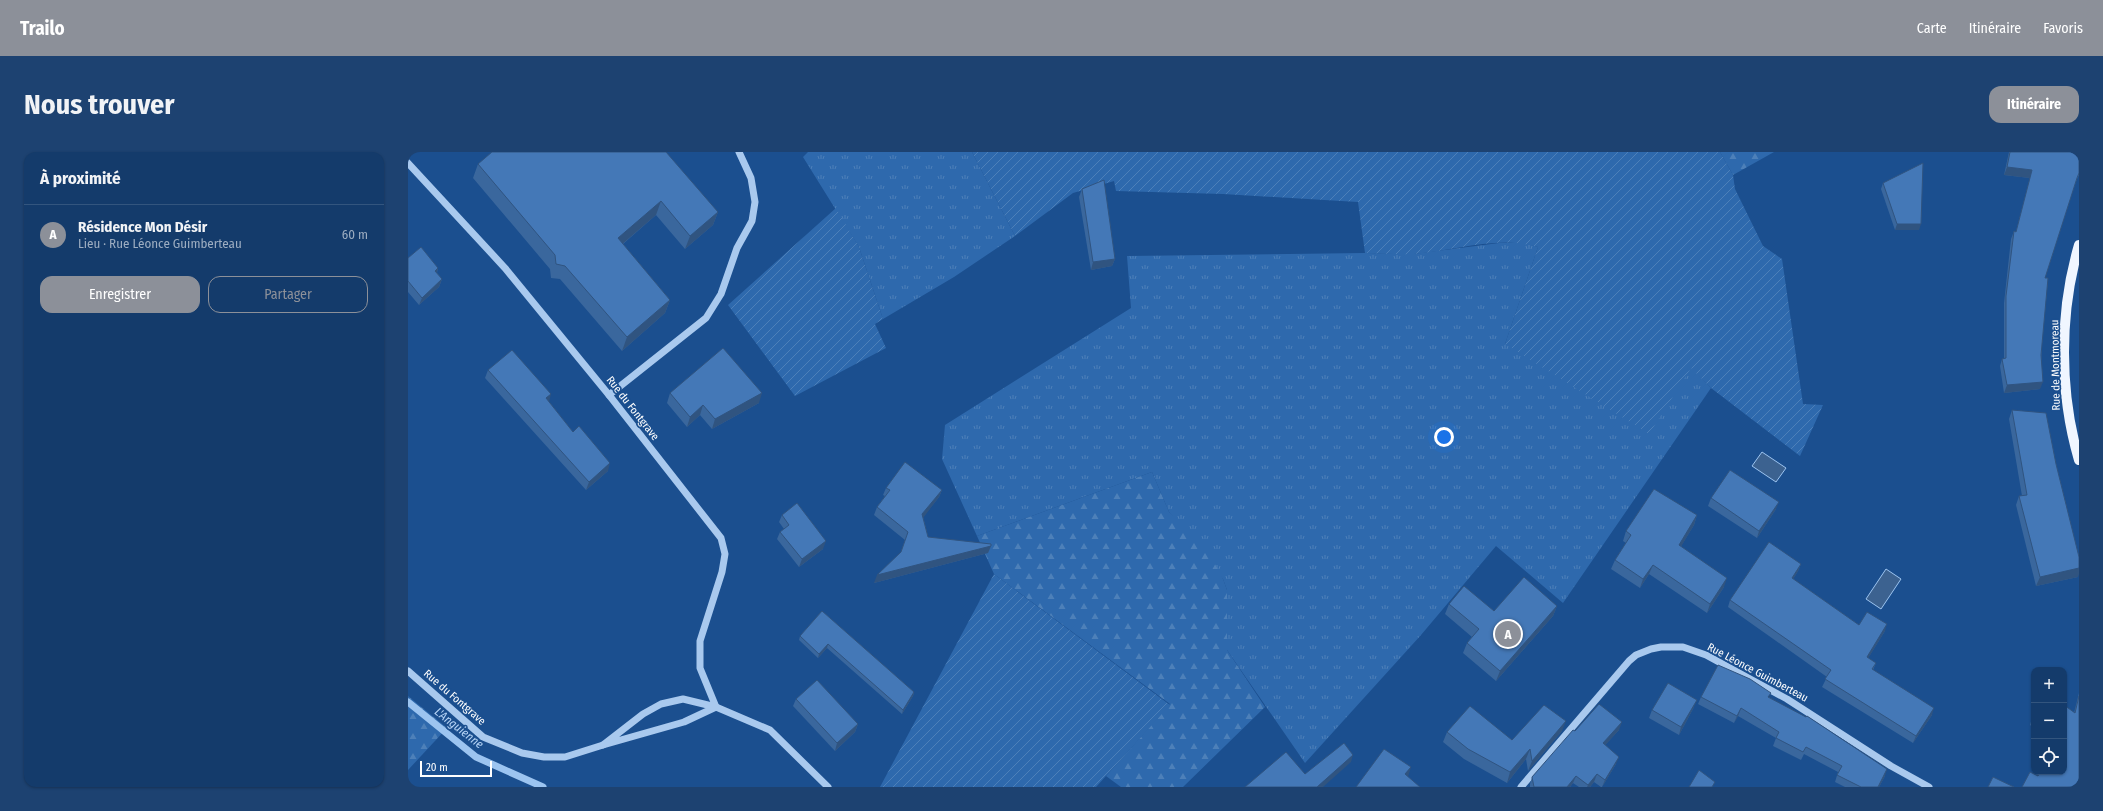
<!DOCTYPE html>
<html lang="fr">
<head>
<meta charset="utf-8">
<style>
	:root { --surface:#143b6b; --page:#1d4271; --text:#f1f3f6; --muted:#9dadc1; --line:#33557e; --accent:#8c9099 }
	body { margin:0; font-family:"Fira Sans Condensed",sans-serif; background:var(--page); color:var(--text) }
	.controls { position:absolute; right:12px; bottom:12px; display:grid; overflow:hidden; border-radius:8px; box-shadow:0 1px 3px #0004 }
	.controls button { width:36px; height:36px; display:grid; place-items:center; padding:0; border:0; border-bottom:1px solid var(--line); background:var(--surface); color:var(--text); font:20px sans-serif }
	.scale { position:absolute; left:12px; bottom:10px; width:72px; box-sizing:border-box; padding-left:4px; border:2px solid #fff; border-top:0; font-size:11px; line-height:14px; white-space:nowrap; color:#fff; -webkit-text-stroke:3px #1b4f8f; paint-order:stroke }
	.you { position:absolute; left:1036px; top:285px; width:14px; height:14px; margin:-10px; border:3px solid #fff; border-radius:50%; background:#1a73e8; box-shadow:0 0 0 6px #1a73e833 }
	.badge { display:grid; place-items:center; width:26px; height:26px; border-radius:50%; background:var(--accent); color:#fff; font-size:13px; font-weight:700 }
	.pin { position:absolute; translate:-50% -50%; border:2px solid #fff; box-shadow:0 1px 4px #0006 }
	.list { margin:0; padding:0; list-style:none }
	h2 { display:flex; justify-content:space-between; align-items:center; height:52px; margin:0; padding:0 16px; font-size:17px }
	h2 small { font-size:13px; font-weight:400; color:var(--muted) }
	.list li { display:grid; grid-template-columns:26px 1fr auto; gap:12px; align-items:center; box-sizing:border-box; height:60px; padding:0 16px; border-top:1px solid var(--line) }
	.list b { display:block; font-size:15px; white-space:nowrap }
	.list p { margin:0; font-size:13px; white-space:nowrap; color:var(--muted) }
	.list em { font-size:13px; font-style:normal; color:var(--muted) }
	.actions { display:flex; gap:8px; padding:12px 16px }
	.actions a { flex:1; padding:9px 0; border:1px solid var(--accent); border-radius:12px; text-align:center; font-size:14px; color:var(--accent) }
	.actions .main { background:var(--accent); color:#fff }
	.icon { flex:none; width:22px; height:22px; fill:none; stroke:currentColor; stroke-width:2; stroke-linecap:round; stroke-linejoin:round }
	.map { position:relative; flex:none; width:1671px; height:635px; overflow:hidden; border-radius:12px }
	header { display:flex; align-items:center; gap:24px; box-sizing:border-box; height:56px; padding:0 20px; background:var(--accent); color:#fff }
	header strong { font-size:19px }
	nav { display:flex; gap:22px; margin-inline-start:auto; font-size:14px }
	.intro { display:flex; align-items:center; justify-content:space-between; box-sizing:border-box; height:96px; padding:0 24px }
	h1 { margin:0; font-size:28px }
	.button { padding:10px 18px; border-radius:12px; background:var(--accent); color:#fff; font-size:14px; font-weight:700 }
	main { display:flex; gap:24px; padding:0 24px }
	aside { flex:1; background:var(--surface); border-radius:12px; box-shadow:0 1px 3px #0004 }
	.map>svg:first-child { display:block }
</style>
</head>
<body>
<header>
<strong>Trailo</strong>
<nav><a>Carte</a><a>Itinéraire</a><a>Favoris</a></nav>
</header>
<div class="intro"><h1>Nous trouver</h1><a class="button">Itinéraire</a></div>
<main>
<aside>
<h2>À proximité<small></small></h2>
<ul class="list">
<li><span class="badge">A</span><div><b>Résidence Mon Désir</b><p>Lieu · Rue Léonce Guimberteau</p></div><em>60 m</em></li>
</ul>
<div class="actions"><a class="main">Enregistrer</a><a>Partager</a></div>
</aside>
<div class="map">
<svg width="1671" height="635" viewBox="0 0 1671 635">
	<defs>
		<pattern id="grass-tufts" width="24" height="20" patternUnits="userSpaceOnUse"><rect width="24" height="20" fill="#2e69ad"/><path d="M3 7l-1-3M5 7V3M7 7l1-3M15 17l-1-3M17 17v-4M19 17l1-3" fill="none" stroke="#4d80b9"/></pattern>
		<pattern id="forest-firs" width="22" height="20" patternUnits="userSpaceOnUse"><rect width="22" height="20" fill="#2e69ad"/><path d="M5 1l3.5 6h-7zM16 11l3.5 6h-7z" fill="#4d80b9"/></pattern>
		<pattern id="garden-furrows" width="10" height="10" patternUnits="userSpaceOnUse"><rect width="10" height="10" fill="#2e69ad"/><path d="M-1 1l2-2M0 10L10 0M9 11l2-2" fill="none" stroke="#4d80b9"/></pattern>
	</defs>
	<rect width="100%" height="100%" fill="#1b4f8f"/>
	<g fill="url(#grass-tufts)">
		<path d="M400,0H564L607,84L546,125L475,167L451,95L395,5Z"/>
		<path d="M1114,90L1130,95L1097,192L1283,215L1303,236L1155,451L1088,394L1013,483L897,611L819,498V438L815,427L761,360L744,320L569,384L534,307L537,273L723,156L719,104L957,101L1005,102L1091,91Z"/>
	</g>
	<g fill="url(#forest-firs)">
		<path d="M1312,0H1366L1325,23Z"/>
		<path d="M744,320L761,360L802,403L815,427L819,438V498L857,555L775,635H713L698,624L762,552L586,422L569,384Z"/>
		<path d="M0,544L39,576L0,618Z"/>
	</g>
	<g fill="url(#garden-furrows)">
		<path d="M564,0H1312L1325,23L1327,37L1355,94L1374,107L1395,252L1415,253L1392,304L1303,236L1283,216L1241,282L1097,192L1130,95C1090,83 1047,99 1006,102C990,103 973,101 957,101L950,50L815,42L708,39L706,29L665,41L607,84Z"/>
		<path d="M428,56L451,95L475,167L467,172L478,196L387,244L320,153Z"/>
		<path d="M586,422L762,553L688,635H472Z"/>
	</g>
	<g fill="#3c6290" stroke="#9cc4f0">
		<path d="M1354,300L1378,316L1368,330L1344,314Z"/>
		<path d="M1478,417L1493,427L1473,457L1458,447Z"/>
	</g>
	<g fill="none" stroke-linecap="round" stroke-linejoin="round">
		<path stroke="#9cc4f0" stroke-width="7" d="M0,550L68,605L135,635"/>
		<g stroke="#a9c9ee" stroke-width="7">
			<path d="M0,11L97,116L201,243L313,386L317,402L314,420L292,489V516L308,555"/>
			<path d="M201,243L298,166L313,142L329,96L344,69L347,50L343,26L331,0"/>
			<path d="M0,519L75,585L114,601L136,605H157L195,593"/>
			<path d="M308,555L276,570L195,593L235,562L253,552L275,547L308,555L362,578L420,635"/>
			<path d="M1113,635L1221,509L1228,503L1243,497L1253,495H1275L1298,503L1379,547L1483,614L1521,635"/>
		</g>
		<path stroke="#f0f6ff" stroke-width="10" d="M1671,93C1651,161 1651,240 1671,308"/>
	</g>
	<g fill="#3a679d">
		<path d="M1601,0H1671V23L1667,31L1637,126L1632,237L1596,241L1592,214L1594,207H1596V151L1603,87L1606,79L1608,80L1622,26L1596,23Z"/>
		<path d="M70,12L310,60L305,73L277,97L248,63L215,92L262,148L257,161L214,199L152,127L143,126L142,117L65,26Z"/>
		<path d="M1475,31L1511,78H1487L1473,37Z"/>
		<path d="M674,37L707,107L704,114L683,118L671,45Z"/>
		<path d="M0,106L30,116L29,121L34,127L31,135L11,153L0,140Z"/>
		<path d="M80,218L141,250L165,280L200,319L178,338L77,226Z"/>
		<path d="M262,241L351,251L304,277L292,263L279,275L259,251Z"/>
		<path d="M1604,258L1648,312L1670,425L1628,434L1608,353L1611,344H1614L1601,267Z"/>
		<path d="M478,336L534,338L531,345L515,365L520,385L583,394L580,401L466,431L493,400L497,388L466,363L469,355L477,344L475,343Z"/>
		<path d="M1303,346L1368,357L1349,386L1300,354Z"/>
		<path d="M374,363L415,397L391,415L369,387L372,380L376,377L371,370Z"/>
		<path d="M1289,363L1286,373L1273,394L1316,435L1299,461L1241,422L1232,436L1203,417L1207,408L1218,391L1215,389L1218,379Z"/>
		<path d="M1393,412L1390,419L1385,427L1451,473L1477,479L1460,506L1468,511L1465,518L1524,563L1505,591L1414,535L1419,525L1320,455L1322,448Z"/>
		<path d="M1041,452L1086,459L1149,454L1145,464L1088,529L1055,501L1059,491L1064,485L1037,462Z"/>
		<path d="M414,459L506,540L505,544L494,562L419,496L410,506L391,488L392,484Z"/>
		<path d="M1671,541V635L1630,624L1666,561Z"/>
		<path d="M1293,545H1361L1477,624L1471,635H1437L1427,630L1430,620L1396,602L1393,608L1365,594L1368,586L1330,564L1326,571L1290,552Z"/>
		<path d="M388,547L450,572L447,580L427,599L385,554Z"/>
		<path d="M1286,555L1271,583L1241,566L1244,558Z"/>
		<path d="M1626,564V576L1622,573L1624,566Z"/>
		<path d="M1211,578L1197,593L1208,612L1194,635H1193L1186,630L1182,635H1171L1165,631L1162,635H1122V632L1124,625L1167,579Z"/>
		<path d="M1154,579L1120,619L1118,607L1099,631L1056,607L1035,590L1039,580L1104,588Z"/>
	</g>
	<g fill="#305480">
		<path d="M1599,15L1624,18L1622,26L1596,23Z"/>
		<path d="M253,49L248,63L205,100L210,86Z"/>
		<path d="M310,60L305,73L277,97L282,84Z"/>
		<path d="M1489,72H1513L1511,78H1487Z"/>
		<path d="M707,107L704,114L683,118L685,110Z"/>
		<path d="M30,116L28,123L27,119Z"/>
		<path d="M34,127L31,135L11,153L14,146Z"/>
		<path d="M262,148L257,161L214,199L219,185Z"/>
		<path d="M1635,230L1632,237L1596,241L1599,233Z"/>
		<path d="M354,241L351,251L304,277L307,267Z"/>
		<path d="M143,242L141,250L138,246Z"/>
		<path d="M295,253L292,263L279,275L282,265Z"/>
		<path d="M202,311L200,319L178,338L181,330Z"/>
		<path d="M534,338L531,345L512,370L514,362Z"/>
		<path d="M1371,350L1368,357L1349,386L1351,379Z"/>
		<path d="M1289,363L1286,373L1268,403L1271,393Z"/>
		<path d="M418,389L415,397L391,415L394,407Z"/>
		<path d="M583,394L580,401L466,431L469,423Z"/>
		<path d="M1393,412L1390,419L1382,433L1384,426Z"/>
		<path d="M1245,413L1241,422L1232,436L1235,427Z"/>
		<path d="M1671,416V422L1670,425L1628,434L1632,425Z"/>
		<path d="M1319,426L1316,435L1299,461L1302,452Z"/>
		<path d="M1149,454L1145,464L1088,529L1092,519Z"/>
		<path d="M1479,472L1477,479L1456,513L1459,505Z"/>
		<path d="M420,492L419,496L410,506L411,502Z"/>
		<path d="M506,540L505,544L494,562L495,558Z"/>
		<path d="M1289,548L1286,555L1271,583L1273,575Z"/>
		<path d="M1333,556L1330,564L1326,571L1329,564Z"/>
		<path d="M1526,556L1524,563L1505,591L1508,584Z"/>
		<path d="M1158,569L1154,579L1120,619L1124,609Z"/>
		<path d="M1214,570L1211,578L1192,599L1195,591Z"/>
		<path d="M450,572L447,580L427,599L429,591Z"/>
		<path d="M1122,597L1118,607L1099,631L1102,620Z"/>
		<path d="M945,603L943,610L915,635H909Z"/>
		<path d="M1211,605L1208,612L1194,635L1197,628Z"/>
		<path d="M1003,615L1000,625L997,622Z"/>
		<path d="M1479,617L1477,624L1471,635H1470Z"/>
		<path d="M1189,622L1186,630L1182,635H1179L1180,633Z"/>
		<path d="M1168,624L1165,631L1162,635H1159Z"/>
	</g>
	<g fill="#4478b7" stroke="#305480">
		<path d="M84,0H258L310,60L282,84L253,49L210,86L262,148L219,185L157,114L148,112L147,103L70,12Z"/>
		<path d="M1602,0H1671V21L1669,26L1637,126H1640L1633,203L1635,230L1599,233L1594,207L1598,206V144L1606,79L1608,80L1624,18L1599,15Z"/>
		<path d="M1515,11L1513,72H1489L1475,31Z"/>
		<path d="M696,28L707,107L685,110L674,37Z"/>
		<path d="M13,95L30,116L27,119L34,127L14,146L0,129V106Z"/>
		<path d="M315,196L354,241L307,267L295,253L282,265L262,241Z"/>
		<path d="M104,198L143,242L138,246L165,280L171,274L202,311L181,330L80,218Z"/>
		<path d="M1604,258L1638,261L1648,312L1671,405V416L1632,425L1611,344L1619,343Z"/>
		<path d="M497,310L534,338L514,362L520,385L583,392V394L469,423L493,400L500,380L469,355L482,338L478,336Z"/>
		<path d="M1322,318L1371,350L1351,379L1303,346Z"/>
		<path d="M1246,337L1289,363L1271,393L1319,426L1302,452L1245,413L1235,427L1207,408L1223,383L1218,379Z"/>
		<path d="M389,351L418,389L394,407L372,380L381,373L374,363Z"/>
		<path d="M1361,390L1393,412L1384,426L1451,473L1459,460L1479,472L1459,505L1468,511L1464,517L1526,556L1508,584L1417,527L1423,518L1322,448Z"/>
		<path d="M1116,425L1149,454L1092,519L1059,491L1071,477L1041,452L1056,434L1086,459Z"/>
		<path d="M414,459L506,540L495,558L420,492L411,502L392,484Z"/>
		<path d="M1310,513L1342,527L1363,541L1360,545L1398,565L1399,564L1479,617L1470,635H1453L1429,623L1434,614L1398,595L1395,600L1368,586L1371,580L1333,556L1329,564L1293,545Z"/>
		<path d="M409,528L450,572L429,591L388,547Z"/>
		<path d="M1260,531L1289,548L1273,575L1244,558Z"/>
		<path d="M1671,544V635H1614L1622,620L1630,624L1632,620H1656V553L1667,561Z"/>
		<path d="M1191,552L1214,570L1195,591L1211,605L1197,628L1189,622L1180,633L1168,624L1159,635H1126L1124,625L1165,578L1167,579Z"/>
		<path d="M1136,553L1158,569L1124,609L1122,597L1102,620L1060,597L1039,580L1062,554L1104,588Z"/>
		<path d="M936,591L945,603L909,635H837L878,600L897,622Z"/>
		<path d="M976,597L1003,615L997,622L1012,635H948Z"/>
		<path d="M1291,618L1307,630L1304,635H1281Z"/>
		<path d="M1585,625L1606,635H1580Z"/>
	</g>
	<g text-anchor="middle" stroke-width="3.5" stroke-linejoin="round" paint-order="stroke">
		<g font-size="11" fill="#fff" stroke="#1b4f8f">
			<text transform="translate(1647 213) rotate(-91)" y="4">Rue de Montmoreau</text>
			<text transform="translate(225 256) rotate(52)" y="4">Rue du Fontgrave</text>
			<text transform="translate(1350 520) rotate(28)" y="4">Rue Léonce Guimberteau</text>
			<text transform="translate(47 545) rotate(41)" y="4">Rue du Fontgrave</text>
		</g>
		<g font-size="12" font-style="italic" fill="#b5d3f5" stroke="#1b4f8f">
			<text transform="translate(51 576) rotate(38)" y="4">L'Anguienne</text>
		</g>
	</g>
</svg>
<div class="controls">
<button>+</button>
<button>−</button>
<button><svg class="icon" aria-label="locate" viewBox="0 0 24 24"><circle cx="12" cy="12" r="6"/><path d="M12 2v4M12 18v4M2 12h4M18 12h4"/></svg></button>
</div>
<div class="scale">20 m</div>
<div class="you"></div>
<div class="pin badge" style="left:1100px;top:482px">A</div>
</div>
</main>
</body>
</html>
